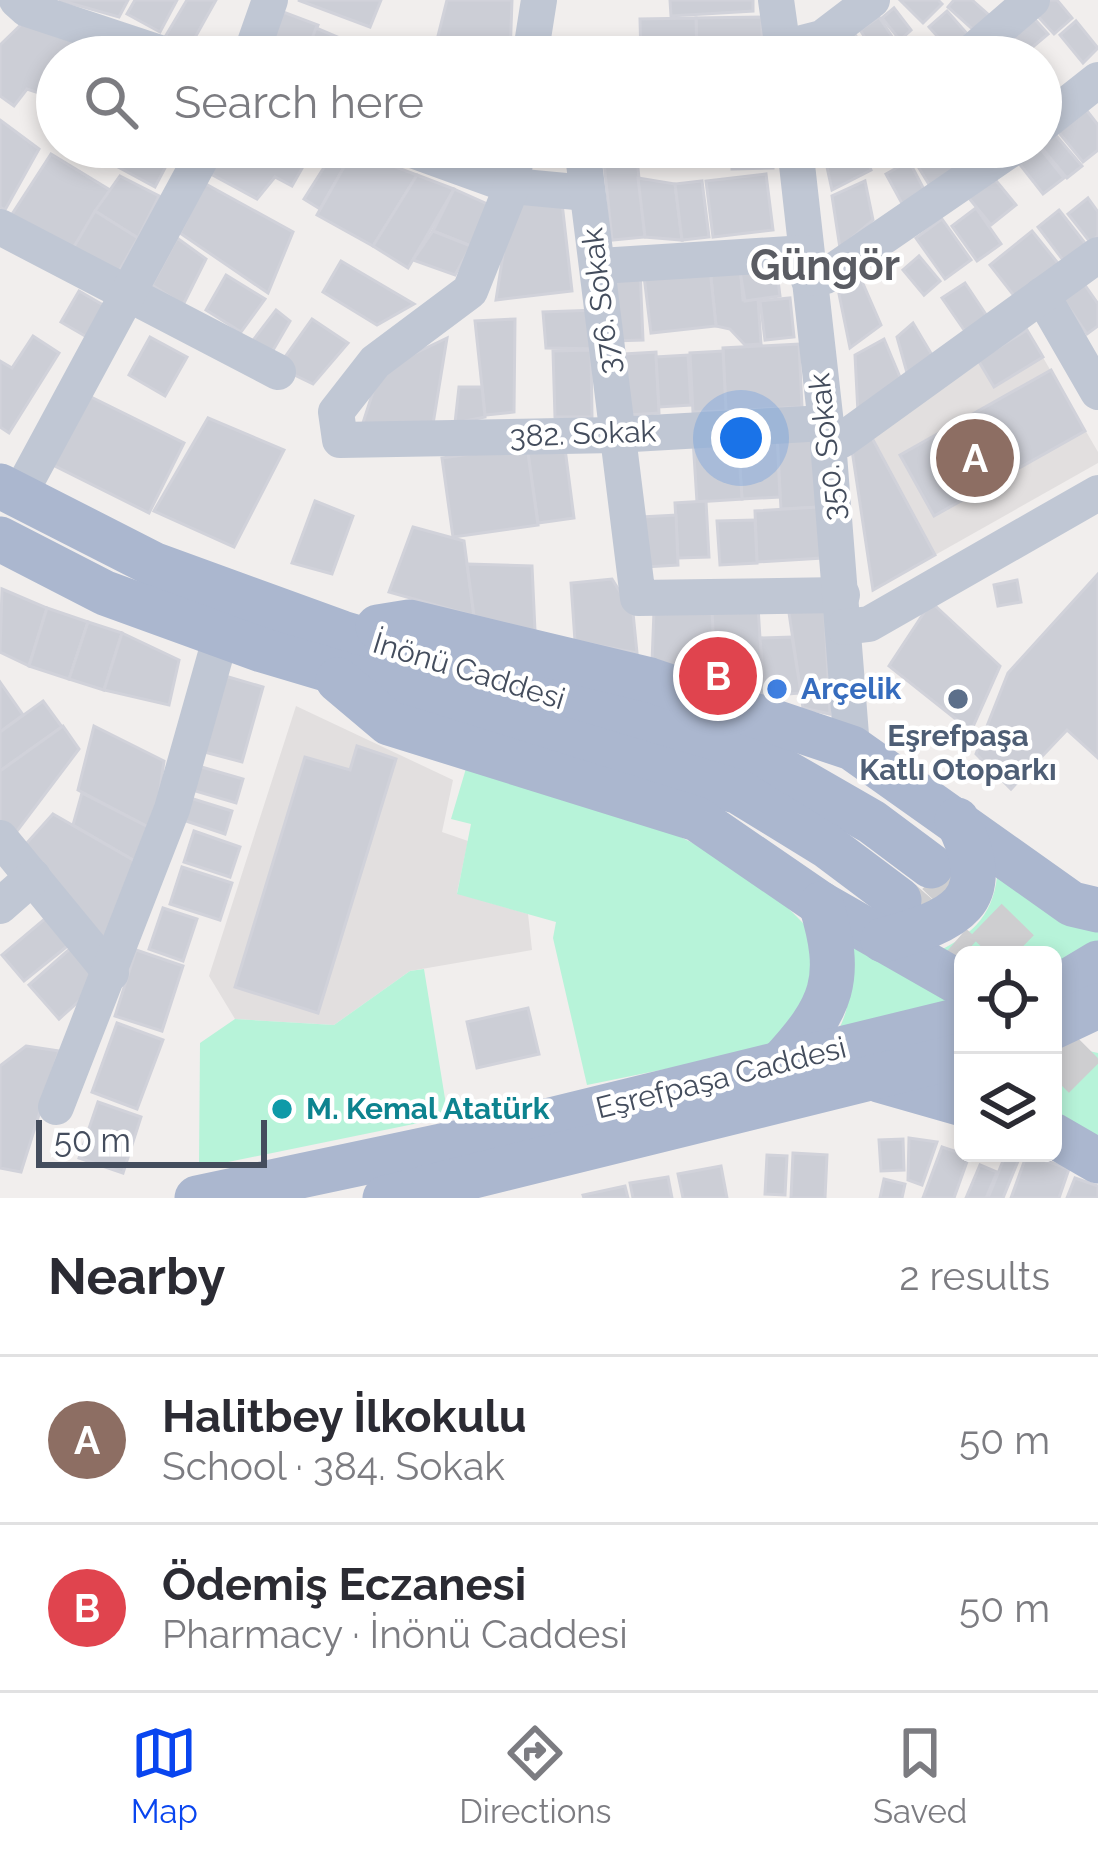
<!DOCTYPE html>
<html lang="en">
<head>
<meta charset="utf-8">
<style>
	:root { --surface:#fff; --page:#f7f7f7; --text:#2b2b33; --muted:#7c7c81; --line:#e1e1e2; --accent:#0945ef }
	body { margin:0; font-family:Raleway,sans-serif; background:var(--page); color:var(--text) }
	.controls { position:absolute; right:36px; bottom:36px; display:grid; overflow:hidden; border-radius:18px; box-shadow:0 6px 18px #0003 }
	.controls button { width:108px; height:108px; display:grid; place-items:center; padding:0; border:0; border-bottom:3px solid var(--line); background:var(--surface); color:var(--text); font:60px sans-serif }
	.scale { position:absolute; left:36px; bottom:30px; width:231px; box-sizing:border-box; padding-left:12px; border:6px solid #444d5d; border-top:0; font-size:33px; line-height:42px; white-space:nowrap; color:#444d5d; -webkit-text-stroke:9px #fff; paint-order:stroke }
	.you { position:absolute; left:741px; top:438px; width:42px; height:42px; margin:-30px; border:9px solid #fff; border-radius:50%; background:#1a73e8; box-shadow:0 0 0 18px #1a73e833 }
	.badge { display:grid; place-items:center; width:78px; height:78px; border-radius:50%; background:var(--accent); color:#fff; font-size:39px; font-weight:700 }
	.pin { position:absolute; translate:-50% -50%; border:6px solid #fff; box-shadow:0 3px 12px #0006 }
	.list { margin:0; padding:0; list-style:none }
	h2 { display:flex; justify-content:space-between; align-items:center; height:156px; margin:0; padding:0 48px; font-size:51px }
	h2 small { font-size:39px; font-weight:400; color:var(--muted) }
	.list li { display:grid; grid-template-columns:78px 1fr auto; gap:36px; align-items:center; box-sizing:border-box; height:168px; padding:0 48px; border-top:3px solid var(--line) }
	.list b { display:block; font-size:45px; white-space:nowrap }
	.list p { margin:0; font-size:39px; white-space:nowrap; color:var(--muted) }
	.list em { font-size:39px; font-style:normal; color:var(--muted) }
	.icon { flex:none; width:66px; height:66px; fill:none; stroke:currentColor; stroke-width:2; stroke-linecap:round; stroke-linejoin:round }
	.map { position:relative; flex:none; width:1098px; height:1198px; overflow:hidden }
	.search { position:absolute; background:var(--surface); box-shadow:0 6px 18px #0003; left:36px; right:36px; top:36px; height:132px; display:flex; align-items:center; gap:30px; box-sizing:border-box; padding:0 42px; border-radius:66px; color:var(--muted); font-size:45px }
	.sheet { height:492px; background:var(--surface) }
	nav { display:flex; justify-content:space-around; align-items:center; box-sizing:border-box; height:168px; border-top:3px solid var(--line); background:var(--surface); font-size:33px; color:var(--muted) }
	nav a { display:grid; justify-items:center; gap:6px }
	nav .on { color:var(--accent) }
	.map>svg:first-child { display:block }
</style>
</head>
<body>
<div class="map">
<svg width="1098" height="1198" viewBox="0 0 1098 1198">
	<rect width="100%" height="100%" fill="#f1eeed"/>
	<g fill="#e2dfdf">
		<path d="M1027,330L1098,452V463L873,590L852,450Z"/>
		<path d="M296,706L453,780L442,832L468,841L457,893L528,914L532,950L410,971L334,1025L235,1019L209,976Z"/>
	</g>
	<g fill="#b7f3d9">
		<path d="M467,765C594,801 740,837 824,948L794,1043L587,1085L553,938L556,922L457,894L471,824L451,819Z"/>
		<path d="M998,867L1098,926V944L1053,967V955H963V963L935,953C975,933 995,914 998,867Z"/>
		<path d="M845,930L963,996L830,1044C856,1006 852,974 845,930Z"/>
		<path d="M424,969L448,1117L199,1168L200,1043L235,1019L334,1025L410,971Z"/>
		<path d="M1071,1047L1098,1053V1139L1053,1118V1052Z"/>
	</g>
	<g fill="#ccced6" stroke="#d1d2da" stroke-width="3">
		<path d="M59,0H128L119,17Z"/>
		<path d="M135,0H177L160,32L127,14Z"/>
		<path d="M187,0H216L193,41L165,37Z"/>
		<path d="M298,0H381L370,27Z"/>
		<path d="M447,0H512L510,57H470L435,48Z"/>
		<path d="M670,0H753V11L671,16Z"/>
		<path d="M900,0H938L942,4L923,23Z"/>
		<path d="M954,0H972L991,17L977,33L948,7Z"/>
		<path d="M1047,0H1057L1072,18L1054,34L1034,12Z"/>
		<path d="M894,8L911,30L900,40L882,18Z"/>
		<path d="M947,11L970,37L952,53L929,27Z"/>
		<path d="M283,12L318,25L305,57H266Z"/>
		<path d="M1030,14L1048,34L1021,57L1004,37Z"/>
		<path d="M31,15L90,39L79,57H57L54,98L27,89L14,106L0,96V45Z"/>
		<path d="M762,17V57H697L696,18Z"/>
		<path d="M879,17L897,44L878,57L860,30Z"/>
		<path d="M696,18L697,57H641L640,19Z"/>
		<path d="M1076,21L1098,48L1083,63L1060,35Z"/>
		<path d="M316,28L347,41L341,57H305Z"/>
		<path d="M853,32L869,54L865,57H856L843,40Z"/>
		<path d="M347,41L379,52L377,57H341Z"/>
		<path d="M1084,107L1098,125V150L1083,162L1056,129Z"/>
		<path d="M0,120L39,149L5,210L0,207Z"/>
		<path d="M1053,132L1082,166L1067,178L1041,147Z"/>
		<path d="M81,147H176L155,187Z"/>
		<path d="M224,147H314L292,186L275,177L257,199L211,174Z"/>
		<path d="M337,147L353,151L320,209L304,199Z"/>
		<path d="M692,147H772L773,168L732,169V157H692Z"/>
		<path d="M851,147H862L871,170L832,190L825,158Z"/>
		<path d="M935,147H951L966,171L933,191L914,160Z"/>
		<path d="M1039,147L1064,178L1043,194L1018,162Z"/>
		<path d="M353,151L417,175L373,246L317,215Z"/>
		<path d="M51,154L110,190L72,250L9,219Z"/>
		<path d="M637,159L645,237L612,240L604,162Z"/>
		<path d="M909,161L927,195L904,207L886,174Z"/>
		<path d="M766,174L773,230L713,237L706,181Z"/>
		<path d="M417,175L454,189L408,268L373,246Z"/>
		<path d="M120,176L159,196L138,238L95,211Z"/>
		<path d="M993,177L1016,205L991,225L968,197Z"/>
		<path d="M638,178L675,184L682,240L645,237Z"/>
		<path d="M702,181L709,237L682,240L675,184Z"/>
		<path d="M865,181L873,220L840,248L832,196Z"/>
		<path d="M204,183L293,232L268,293L180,233Z"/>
		<path d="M454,189L496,208L471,246L433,231Z"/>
		<path d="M1088,198L1098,212V236L1090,242L1068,214Z"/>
		<path d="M511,203H562L572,291L496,300Z"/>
		<path d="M976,208L1001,244L977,261L952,226Z"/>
		<path d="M1059,210L1088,247L1066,264L1038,227Z"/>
		<path d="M95,211L138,238L115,278L72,250Z"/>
		<path d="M942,219L971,260L945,279L916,238Z"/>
		<path d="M433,231L471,246L455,275L413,260Z"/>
		<path d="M1032,231L1061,267L1019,302L990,265Z"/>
		<path d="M177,238L206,259L183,305L152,285Z"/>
		<path d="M919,256L940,281L924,295L903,270Z"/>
		<path d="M341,261L414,304L377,325L323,292Z"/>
		<path d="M740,265L743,300L758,299L761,344L745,345L730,329L716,326L710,269Z"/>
		<path d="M776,265L780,296L745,301L740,271Z"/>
		<path d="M710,269L716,326L651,333L644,276Z"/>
		<path d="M640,270L643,340L613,341L609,272Z"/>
		<path d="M226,275L265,299L241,332L206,310Z"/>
		<path d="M861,279L881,325L850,348L839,294Z"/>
		<path d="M1082,281L1098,304V326L1087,334L1061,296Z"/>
		<path d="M965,283L991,322L969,337L942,298Z"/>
		<path d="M79,291L110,309L92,340L61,322Z"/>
		<path d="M790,298L794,337L765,340L760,301Z"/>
		<path d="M276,310L290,321L269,357L248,347Z"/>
		<path d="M597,310L603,349L546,348L543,312Z"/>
		<path d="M312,319L348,343L313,384L278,367Z"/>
		<path d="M515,319L514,412L485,415L475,321Z"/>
		<path d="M913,323L935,360L909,380L897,337Z"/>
		<path d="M1027,330L1043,357L994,387L978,360Z"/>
		<path d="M33,336L59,353L9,433L0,427V361L12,368Z"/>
		<path d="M150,337L187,357L165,396L129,375Z"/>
		<path d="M447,338L433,424L362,426L380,370Z"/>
		<path d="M884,339L902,382L858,413L855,355Z"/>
		<path d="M799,344L802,407L726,411L723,348Z"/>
		<path d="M591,350L592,417H555L553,351Z"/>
		<path d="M723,351L726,411L693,412L690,353Z"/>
		<path d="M656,352L659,413L628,415L625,354Z"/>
		<path d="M688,355L691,405L659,407L656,357Z"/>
		<path d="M1051,370L1085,431L934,516L900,455Z"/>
		<path d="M459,387H482L485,417L455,423Z"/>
		<path d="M87,395L184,443L149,513L53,465Z"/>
		<path d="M208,418L284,450L234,547L154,511Z"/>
		<path d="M815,433L819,507L781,509L777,435Z"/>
		<path d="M777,435L780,497L742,499L738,437Z"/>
		<path d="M738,437L742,499L697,502L693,439Z"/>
		<path d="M872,438L935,555L873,590L852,450Z"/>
		<path d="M564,441L574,518L538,523L527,446Z"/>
		<path d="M527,446L538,525L453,537L442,458Z"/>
		<path d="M315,501L353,516L332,574L292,563Z"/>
		<path d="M706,501L709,557L678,558L675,503Z"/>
		<path d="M819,507L822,558L757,562L755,511Z"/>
		<path d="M676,515L678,565L645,567L642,517Z"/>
		<path d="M755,520L757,563L720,565L717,521Z"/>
		<path d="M413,527L464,541L474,616L389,592Z"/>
		<path d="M467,564L532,566L535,631L474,616Z"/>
		<path d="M1098,574V758L1067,730L1011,789L976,754L1008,673Z"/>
		<path d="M612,579L633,613L637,653L575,641L571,583Z"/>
		<path d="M1017,580L1021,602L998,606L994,585Z"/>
		<path d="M2,589L47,608L29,666L0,652Z"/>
		<path d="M824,600L830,714L803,708L788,606Z"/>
		<path d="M931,602L1000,666L971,731L889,666Z"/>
		<path d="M758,607L760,638L765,696L715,681L712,609Z"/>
		<path d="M47,608L88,622L69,679L29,666Z"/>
		<path d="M712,609L715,681L652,663L654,611Z"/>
		<path d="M88,622L122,633L104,690L69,679Z"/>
		<path d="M122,633L179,660L169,705L104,690Z"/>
		<path d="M792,637L801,693L765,696L760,638Z"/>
		<path d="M225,676L263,687L242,762L204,752Z"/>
		<path d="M0,682L23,715L0,732Z"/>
		<path d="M43,701L62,727L0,771V732Z"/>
		<path d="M63,726L79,749L11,839L0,823V771Z"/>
		<path d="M94,726L164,761L154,830L78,790Z"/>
		<path d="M357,746L396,759L318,1013L235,987L305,757L350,770Z"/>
		<path d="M198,766L243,779L236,803L192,790Z"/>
		<path d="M82,793L154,830L140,864L73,825Z"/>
		<path d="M190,798L232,811L225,834L183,820Z"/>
		<path d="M53,814L140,864L113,944L95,938L26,844Z"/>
		<path d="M194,831L240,847L230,877L184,862Z"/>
		<path d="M182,867L232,883L220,920L170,904Z"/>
		<path d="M163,908L197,919L183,961L149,949Z"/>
		<path d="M47,917L70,944L24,981L2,955Z"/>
		<path d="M71,948L100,982L59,1019L29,985Z"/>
		<path d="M136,950L183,966L162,1031L115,1016Z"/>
		<path d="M528,1008L539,1054L477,1068L467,1022Z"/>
		<path d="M117,1023L163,1040L137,1109L92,1092Z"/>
		<path d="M26,1046L59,1051L21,1172L0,1168V1066Z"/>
		<path d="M98,1102L141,1117L123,1173L79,1158Z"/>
		<path d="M909,1138L937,1142L922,1185L908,1180Z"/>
		<path d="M903,1139L904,1170L881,1171L879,1140Z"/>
		<path d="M942,1147L969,1156L954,1198H923Z"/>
		<path d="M793,1153L827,1155L825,1198H791Z"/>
		<path d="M1027,1154L1069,1169L1059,1198H1011Z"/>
		<path d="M767,1155L787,1156L785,1195L765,1194Z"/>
		<path d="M1005,1156L1018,1161L1003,1198H988Z"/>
		<path d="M980,1165L997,1172L986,1198H966Z"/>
		<path d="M721,1166L727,1198H683L678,1174Z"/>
		<path d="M668,1177L672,1198H633L630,1183Z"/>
		<path d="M1075,1178L1098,1186V1198H1067Z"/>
		<path d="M884,1179L905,1184L902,1198H880Z"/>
		<path d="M625,1186L628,1198H584L583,1195Z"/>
	</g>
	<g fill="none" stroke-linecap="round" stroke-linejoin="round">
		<g stroke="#ceced0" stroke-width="45" stroke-dasharray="45 22" stroke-linecap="butt">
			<path d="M938,873L1022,955"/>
			<path d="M901,902L963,956"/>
			<path d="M1053,1045L1098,1090"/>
		</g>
		<g stroke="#c0c7d4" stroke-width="36">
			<path d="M17,0L27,9L172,57"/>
			<path d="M776,0L784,57"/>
			<path d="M783,48L822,38L872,0"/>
			<path d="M250,57L270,0"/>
			<path d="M530,57L539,0"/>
			<path d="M966,57L1032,0"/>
			<path d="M1041,125L1098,80"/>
			<path d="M404,147L512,186L587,193"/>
			<path d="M517,147L512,186L470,291L375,362L336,412L340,440L615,435L825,423"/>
			<path d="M582,147L638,598L842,595"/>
			<path d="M795,147L828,442L852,748"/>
			<path d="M0,227L278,372"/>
			<path d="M600,266L805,253"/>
			<path d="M808,278L826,276L1014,147"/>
			<path d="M1042,295L1098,392"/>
			<path d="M828,442L842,440L1098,255"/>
			<path d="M18,497L207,147"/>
			<path d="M844,627L869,624L1098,493"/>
			<path d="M0,838L111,973"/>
			<path d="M0,906L33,877"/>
			<path d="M56,1107L172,809L221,636"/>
		</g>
		<g stroke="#abb7cf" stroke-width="45">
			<path d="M0,486L155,565L342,633L759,757L872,822L931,866"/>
			<path d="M0,539L105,593L262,650L739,792L827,846L899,900"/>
			<path d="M378,627L409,622L650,680L852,748L1072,904L1098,910"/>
			<path d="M338,680L389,723L697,819L821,904L963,985"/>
			<path d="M883,940C953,921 1000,903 957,820"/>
			<path d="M1053,990L1098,963"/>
			<path d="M1053,1027L1098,1006"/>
			<path d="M780,1064C833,1007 844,979 821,904"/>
			<path d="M879,1080L963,1104"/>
			<path d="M1053,1135L1098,1161"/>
			<path d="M197,1198L465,1141L963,1019"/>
			<path d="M385,1198L963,1055"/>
		</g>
	</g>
	<circle fill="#3f7fe0" stroke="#fff" stroke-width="4.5" cx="777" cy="689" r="12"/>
	<circle fill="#5c6f8a" stroke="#fff" stroke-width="4.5" cx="958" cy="699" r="12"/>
	<circle fill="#0f9aa8" stroke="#fff" stroke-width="4.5" cx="282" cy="1109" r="12"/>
	<g text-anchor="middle" stroke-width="9" stroke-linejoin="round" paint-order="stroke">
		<g font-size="30" fill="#444d5d" stroke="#fff">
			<text transform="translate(601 301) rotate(-97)" y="10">376. Sokak</text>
			<text transform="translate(583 434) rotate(-2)" y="10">382. Sokak</text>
			<text transform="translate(827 447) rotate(-96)" y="10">350. Sokak</text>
			<text transform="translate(469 671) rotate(17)" y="10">İnönü Caddesi</text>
			<text transform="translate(721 1078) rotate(-14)" y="10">Eşrefpaşa Caddesi</text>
		</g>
		<g font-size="30" font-weight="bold" fill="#366cbe" stroke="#fff" text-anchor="start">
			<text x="801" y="699">Arçelik</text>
		</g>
		<g font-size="30" font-weight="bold" fill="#4e5e75" stroke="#fff">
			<text x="958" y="746">Eşrefpaşa<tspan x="958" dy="34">Katlı Otoparkı</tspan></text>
		</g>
		<g font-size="30" font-weight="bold" fill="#0d838f" stroke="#fff" text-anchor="start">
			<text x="306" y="1119">M. Kemal Atatürk</text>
		</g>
		<g font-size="42" font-weight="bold" fill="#5a5c63" stroke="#fff">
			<text x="825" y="280">Güngör</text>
		</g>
	</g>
</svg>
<div class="controls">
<button><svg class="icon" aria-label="locate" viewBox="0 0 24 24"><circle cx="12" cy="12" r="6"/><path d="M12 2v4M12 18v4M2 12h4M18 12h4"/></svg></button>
<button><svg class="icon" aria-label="layers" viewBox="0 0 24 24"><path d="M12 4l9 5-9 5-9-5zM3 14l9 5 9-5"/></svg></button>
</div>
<div class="scale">50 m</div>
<div class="you"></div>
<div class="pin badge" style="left:975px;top:458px;background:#8d6e63">A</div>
<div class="pin badge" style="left:718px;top:676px;background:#e0444e">B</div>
<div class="search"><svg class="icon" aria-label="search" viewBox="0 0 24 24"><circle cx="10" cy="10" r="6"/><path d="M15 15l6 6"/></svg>Search here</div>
</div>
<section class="sheet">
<h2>Nearby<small>2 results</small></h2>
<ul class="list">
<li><span class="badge" style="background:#8d6e63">A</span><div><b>Halitbey İlkokulu</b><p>School · 384. Sokak</p></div><em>50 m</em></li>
<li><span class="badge" style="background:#e0444e">B</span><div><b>Ödemiş Eczanesi</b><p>Pharmacy · İnönü Caddesi</p></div><em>50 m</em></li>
</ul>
</section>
<nav>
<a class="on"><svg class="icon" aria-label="map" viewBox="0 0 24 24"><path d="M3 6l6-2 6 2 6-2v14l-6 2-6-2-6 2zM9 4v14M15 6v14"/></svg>Map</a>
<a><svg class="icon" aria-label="directions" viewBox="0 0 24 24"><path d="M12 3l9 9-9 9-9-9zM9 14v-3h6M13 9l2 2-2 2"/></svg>Directions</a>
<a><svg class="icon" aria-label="saved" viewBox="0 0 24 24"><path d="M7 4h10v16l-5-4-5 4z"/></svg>Saved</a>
</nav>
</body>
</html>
